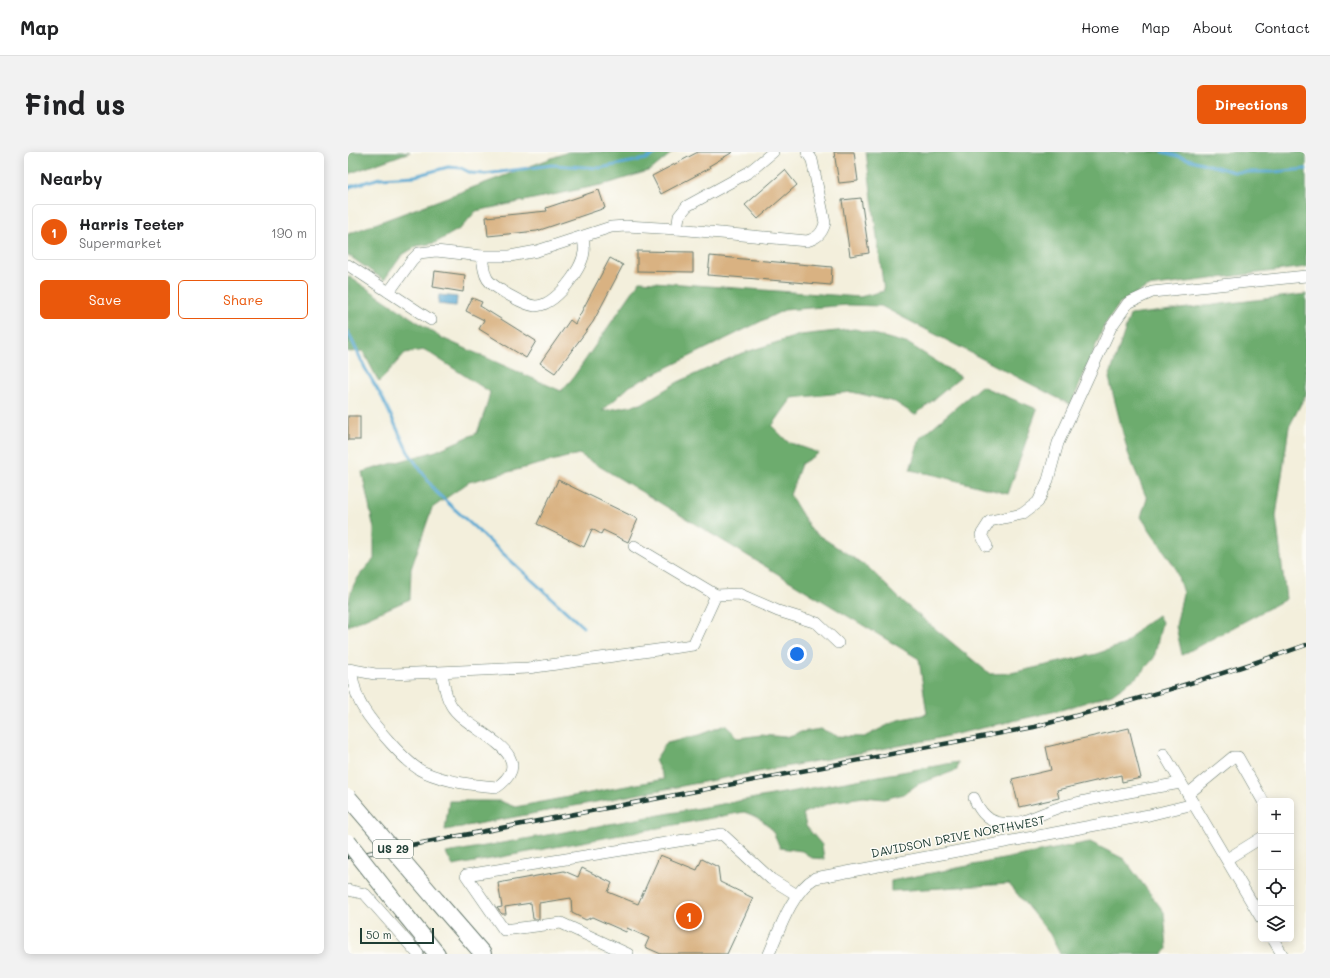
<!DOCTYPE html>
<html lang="en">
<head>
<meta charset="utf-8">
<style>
	:root { --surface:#fff; --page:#f2f2f2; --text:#202124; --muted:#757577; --line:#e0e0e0; --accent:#ea580c }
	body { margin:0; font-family:Mali,sans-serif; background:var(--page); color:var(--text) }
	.controls { position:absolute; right:12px; bottom:12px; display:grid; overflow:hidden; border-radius:6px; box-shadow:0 2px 10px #0003 }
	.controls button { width:36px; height:36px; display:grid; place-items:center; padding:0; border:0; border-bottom:1px solid var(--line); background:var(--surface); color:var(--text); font:20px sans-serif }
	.scale { position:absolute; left:12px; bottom:10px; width:74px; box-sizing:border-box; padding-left:4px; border:2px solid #1f3d34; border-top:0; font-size:11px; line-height:14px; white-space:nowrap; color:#1f3d34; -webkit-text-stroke:3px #fdfcf7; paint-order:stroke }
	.you { position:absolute; left:449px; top:502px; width:14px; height:14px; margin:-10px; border:3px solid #fff; border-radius:50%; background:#1a73e8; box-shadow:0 0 0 6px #1a73e833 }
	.badge { display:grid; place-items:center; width:26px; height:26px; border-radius:50%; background:var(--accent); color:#fff; font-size:13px; font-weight:700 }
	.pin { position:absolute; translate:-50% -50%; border:2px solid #fff; box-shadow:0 1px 4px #0006 }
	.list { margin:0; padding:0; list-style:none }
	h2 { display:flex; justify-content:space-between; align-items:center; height:52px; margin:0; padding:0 16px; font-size:17px }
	h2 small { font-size:13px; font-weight:400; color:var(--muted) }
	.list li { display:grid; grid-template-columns:26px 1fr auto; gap:12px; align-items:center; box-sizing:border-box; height:56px; margin:0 8px 8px; padding:0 8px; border:1px solid var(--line); border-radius:6px }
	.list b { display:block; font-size:15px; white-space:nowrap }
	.list p { margin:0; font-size:13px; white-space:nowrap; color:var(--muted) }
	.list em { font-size:13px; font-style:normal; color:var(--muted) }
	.actions { display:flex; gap:8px; padding:12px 16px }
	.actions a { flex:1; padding:9px 0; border:1px solid var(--accent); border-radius:6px; text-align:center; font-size:14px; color:var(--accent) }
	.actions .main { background:var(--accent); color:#fff }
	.icon { flex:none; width:22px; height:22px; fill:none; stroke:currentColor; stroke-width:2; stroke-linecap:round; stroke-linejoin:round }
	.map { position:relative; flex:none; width:958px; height:802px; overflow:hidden; border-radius:6px }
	header { display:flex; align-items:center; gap:24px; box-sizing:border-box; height:56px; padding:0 20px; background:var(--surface); border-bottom:1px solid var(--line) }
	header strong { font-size:19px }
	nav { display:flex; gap:22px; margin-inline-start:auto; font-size:14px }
	.intro { display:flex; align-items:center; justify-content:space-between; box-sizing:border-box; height:96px; padding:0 24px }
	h1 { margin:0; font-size:28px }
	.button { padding:10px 18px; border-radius:6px; background:var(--accent); color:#fff; font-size:14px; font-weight:700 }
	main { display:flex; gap:24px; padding:0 24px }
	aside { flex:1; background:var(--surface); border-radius:6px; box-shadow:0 2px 10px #0003 }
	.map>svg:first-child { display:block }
</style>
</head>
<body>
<header>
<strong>Map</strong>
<nav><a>Home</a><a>Map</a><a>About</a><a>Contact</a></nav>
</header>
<div class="intro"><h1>Find us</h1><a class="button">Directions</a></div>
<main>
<aside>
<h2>Nearby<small></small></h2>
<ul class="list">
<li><span class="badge">1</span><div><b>Harris Teeter</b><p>Supermarket</p></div><em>190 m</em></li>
</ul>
<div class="actions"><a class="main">Save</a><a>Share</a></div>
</aside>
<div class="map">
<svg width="958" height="802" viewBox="0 0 958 802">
	<rect width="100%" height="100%" fill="#fdfcf7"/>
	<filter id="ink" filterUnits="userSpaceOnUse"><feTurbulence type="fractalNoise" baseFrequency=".025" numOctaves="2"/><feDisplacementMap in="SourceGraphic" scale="8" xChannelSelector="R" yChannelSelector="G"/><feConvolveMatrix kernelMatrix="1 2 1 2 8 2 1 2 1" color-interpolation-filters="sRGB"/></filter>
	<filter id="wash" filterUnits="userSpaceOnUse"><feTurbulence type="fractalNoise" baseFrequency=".012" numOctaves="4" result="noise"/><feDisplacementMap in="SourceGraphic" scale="16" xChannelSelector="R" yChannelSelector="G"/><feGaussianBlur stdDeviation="0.9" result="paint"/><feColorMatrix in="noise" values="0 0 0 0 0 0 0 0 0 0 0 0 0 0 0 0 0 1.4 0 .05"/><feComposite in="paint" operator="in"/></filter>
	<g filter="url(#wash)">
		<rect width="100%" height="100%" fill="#f3efdc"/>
		<g fill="#6dac6e" stroke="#467451">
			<path d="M0,0H62L0,22Z"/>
			<path d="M220,0H325L303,18L262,31L128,59L113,76L87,91L69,94L54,103L36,128L0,103V82Z"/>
			<path d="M518,0H958V115L799,135L772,151L756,174L723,253L533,154L500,153L436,158L282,234L254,259L293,252L330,230L389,203L452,183L507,177L561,192L613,225L567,263L547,250L504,240L444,246L424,274L440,290L471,301L453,312L442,343L464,379L521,416L556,451L642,522L663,521L748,502L777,492L793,475L810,463L814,470L806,506L790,524L764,542L713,558L582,588L97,678L101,649H152L167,655L316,627L307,608L319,590L351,583L377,573L391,586L413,583L438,585L453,580L473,577L489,584L516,585L550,568L579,562L571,507L231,302L121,330L84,356L63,417L62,447L0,474C0,440 2,432 26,407V377L14,320L88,299L129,281L138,256L142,240L77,198L57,201L31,230L15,199L0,200V124L94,186L213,239L224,227L292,129L512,145L536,139Z"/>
			<path d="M958,142V242L941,275L928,364L938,447L834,503L828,474L835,441L827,415L793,365L799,347L780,301L761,226L782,163Z"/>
			<path d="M633,234L689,257L660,342L587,323L562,318L572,286Z"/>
			<path d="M610,610L609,618L570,632L556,642L536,647L516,645L488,649L455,661L458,674L474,693L476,707L464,706L454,699L432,696C424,674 418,668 396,660L105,714L98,701Z"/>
			<path d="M742,690L776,707L816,760L819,797L815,802H712L702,782L661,732L543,739V729Z"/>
		</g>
		<path fill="#58a8d2" stroke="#3c7283" d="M91,143L109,145L108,154L90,152Z"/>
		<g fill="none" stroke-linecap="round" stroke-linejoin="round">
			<g stroke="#58a8d2" stroke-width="3">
				<path d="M815,0L886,20H925L958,17"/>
				<path d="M0,38L1,35L32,26L67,24L100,15L113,16L123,21L137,22L204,13L252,16L298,7L311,0"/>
				<path d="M0,180L17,216L35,247L60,300L88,340L235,475"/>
			</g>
		</g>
		<g id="blocks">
			<g fill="#d9b282">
				<path d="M350,0H385L361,14L362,16L313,42L304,24Z"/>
				<path d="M486,0H506L510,29L491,31Z"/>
				<path d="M437,18L449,33L410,67L397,53Z"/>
				<path d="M251,38L257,56L189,79L140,84L138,65L199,59L198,56Z"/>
				<path d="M513,46L521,101L502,104L494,48Z"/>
				<path d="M289,99L345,100V120L289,119Z"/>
				<path d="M362,104L484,115L483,133L360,123Z"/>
				<path d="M262,106L275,113L245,170L207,221L192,211L222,168L227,172Z"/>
				<path d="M87,119L117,123L115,140L85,135Z"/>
				<path d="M124,146L134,150L132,154L188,189L178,206L131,177L136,168L118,159Z"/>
				<rect x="0" y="264" width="12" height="24"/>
				<path d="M210,328L290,367L280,390L255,378L253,382L244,377L236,395L189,372Z"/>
				<path d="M781,576L793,626L774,630L773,623L709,638L711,646L671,655L664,627L703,618L698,595Z"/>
				<path d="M312,703L349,718L354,707L370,715L372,730L405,746L379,802H313L297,795L301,786L279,776L278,780L244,765L238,768L224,761L223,746L191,751V767H185L183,751L157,755L158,762H154L149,756L154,755L150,731L216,719L230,725L234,716L264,731L260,740L290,752Z"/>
			</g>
		</g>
	</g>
	<g filter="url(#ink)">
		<use href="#blocks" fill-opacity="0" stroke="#697b6f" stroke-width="1"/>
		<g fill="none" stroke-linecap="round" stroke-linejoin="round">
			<g stroke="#697b6f" stroke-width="12">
				<g id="minor">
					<path d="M329,77L331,64L339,54L401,20L425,0"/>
					<path d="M134,104C137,129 138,129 159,142C168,147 177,153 187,154C207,154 234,118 236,100C237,95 235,89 235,85"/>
					<path d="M0,113L83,168"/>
					<path d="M41,140L64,108L71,101L88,99L134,104H162L189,99L263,75L278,74L329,77L459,89C469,86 474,82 477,71L464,8L459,0"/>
					<path d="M286,394L368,443"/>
					<path d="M639,394L633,383L642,369L674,362L690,350L700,328L710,291L763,175L780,151L804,140L958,124"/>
					<path d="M0,517L27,522H46L180,516L345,493L368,443L391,442L430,459L469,471L490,491"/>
					<path d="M3,518C5,530 8,545 15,556C25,572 59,613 76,620C99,630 124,633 149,635C196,601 118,580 103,553C97,544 96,531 94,521"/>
					<path d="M816,602L913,766"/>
					<path d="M840,642L885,605H890L915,649"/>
					<path d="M626,646C631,658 640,670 654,671C675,674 696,659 716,654C754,644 794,638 833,631"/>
					<path d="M879,707L913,686"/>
					<path d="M0,738L17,742L70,802"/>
					<path d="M925,787L934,802"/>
					<path d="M280,802L213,771L156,778L118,723L374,682L423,727L449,743"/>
					<path d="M421,802C431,779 444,739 467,726L801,663L846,652"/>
				</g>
			</g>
			<g stroke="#697b6f" stroke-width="18">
				<g id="highway">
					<path d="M89,749L135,802"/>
					<path d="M55,760L89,802"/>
				</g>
			</g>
			<use href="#minor" stroke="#fff" stroke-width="11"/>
			<use href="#highway" stroke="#fff" stroke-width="16"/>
			<g stroke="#1f3d34" stroke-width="4.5">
				<path id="rail" d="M0,705L686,575C778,551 869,525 958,493"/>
			</g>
			<use href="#rail" stroke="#fdfcf7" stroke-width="3" stroke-dasharray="9" stroke-linecap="butt"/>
			<g stroke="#697b6f" stroke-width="18" stroke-linecap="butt">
				<g id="highway-bridge">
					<path d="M0,645L89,749"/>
					<path d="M0,690L55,760"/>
				</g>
			</g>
			<use href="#highway-bridge" stroke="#fff" stroke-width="16"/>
		</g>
	</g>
	<g text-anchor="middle" stroke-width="3" stroke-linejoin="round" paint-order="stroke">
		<rect fill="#fdfcf7" stroke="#62766e" stroke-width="1" x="25" y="688" width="40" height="18" rx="3"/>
		<g font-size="11" font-weight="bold" fill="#1f3d34">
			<text x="45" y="701">US 29</text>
		</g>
		<g font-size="12" fill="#1f3d34" stroke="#fdfcf7">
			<text transform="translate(610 685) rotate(-11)" y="4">DAVIDSON DRIVE NORTHWEST</text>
		</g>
	</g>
</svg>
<div class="controls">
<button>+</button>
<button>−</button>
<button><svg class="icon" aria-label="locate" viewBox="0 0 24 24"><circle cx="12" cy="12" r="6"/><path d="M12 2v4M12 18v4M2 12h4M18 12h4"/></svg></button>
<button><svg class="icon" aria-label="layers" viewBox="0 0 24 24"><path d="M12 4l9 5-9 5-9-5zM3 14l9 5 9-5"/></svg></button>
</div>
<div class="scale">50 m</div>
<div class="you"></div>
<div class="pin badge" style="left:341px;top:764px">1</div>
</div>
</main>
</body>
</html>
